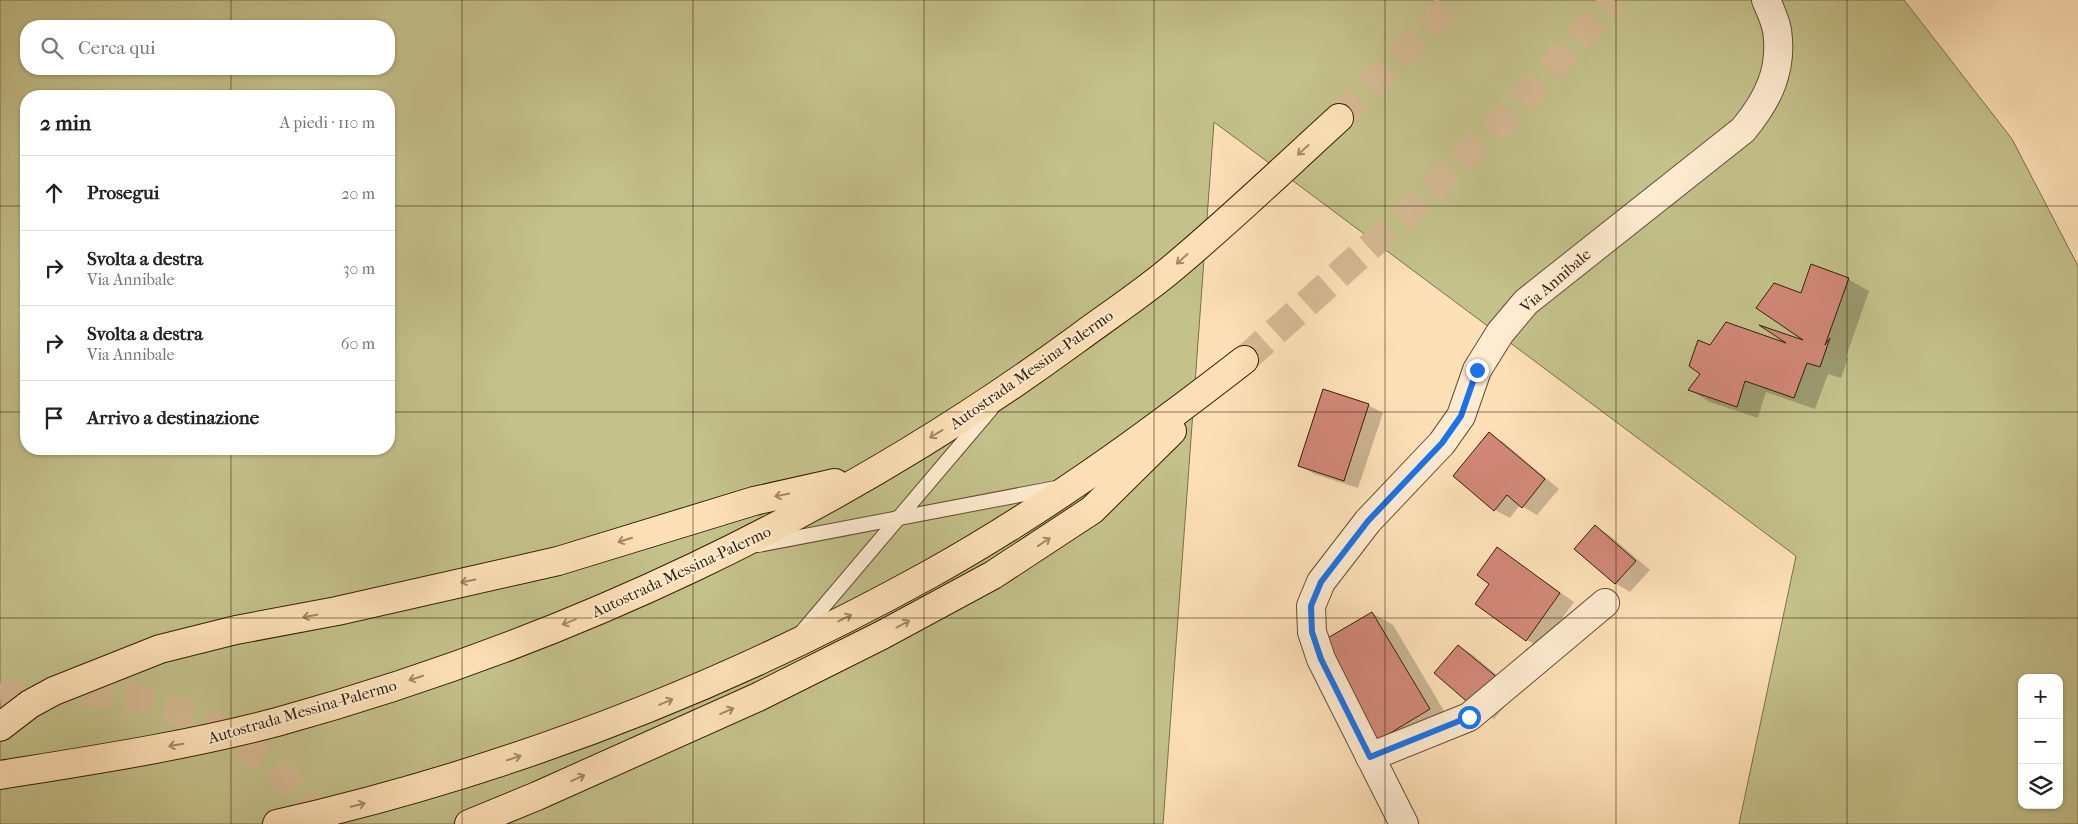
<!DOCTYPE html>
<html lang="it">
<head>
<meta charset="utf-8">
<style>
	:root { --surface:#fff; --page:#f2f2f2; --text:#222; --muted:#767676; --line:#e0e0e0 }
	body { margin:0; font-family:"IM FELL French Canon",serif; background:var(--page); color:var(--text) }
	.controls { position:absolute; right:15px; bottom:15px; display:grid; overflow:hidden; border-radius:10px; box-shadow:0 1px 4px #0004 }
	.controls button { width:45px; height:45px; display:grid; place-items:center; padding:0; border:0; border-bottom:1px solid var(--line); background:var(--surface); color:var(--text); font:25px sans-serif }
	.stop { position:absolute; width:15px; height:15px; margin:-11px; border:4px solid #1a73e8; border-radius:50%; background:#fff }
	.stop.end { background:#1a73e8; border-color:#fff; box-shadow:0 1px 5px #0008 }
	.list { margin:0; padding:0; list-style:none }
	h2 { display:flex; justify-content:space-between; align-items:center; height:65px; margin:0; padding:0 20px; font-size:21px }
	h2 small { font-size:16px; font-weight:400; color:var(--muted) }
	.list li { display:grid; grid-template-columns:32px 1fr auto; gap:15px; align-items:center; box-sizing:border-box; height:75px; padding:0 20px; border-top:1px solid var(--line) }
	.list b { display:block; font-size:19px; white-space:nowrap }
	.list p { margin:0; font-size:16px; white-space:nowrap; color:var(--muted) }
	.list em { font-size:16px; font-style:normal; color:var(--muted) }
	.icon { flex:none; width:28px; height:28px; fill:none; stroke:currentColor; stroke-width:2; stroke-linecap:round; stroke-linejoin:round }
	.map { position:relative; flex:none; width:2078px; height:824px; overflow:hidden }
	.search { position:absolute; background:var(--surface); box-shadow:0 1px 4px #0004; left:20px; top:20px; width:375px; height:55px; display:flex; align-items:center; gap:12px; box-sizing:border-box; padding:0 18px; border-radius:20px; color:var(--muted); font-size:19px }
	.panel { position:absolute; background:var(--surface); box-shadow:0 1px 4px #0004; left:20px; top:90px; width:375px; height:365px; border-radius:20px }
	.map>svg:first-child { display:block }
</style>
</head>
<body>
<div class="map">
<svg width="2078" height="824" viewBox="0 0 2078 824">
	<rect width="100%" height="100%" fill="#fde0b7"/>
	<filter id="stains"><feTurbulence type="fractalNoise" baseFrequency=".004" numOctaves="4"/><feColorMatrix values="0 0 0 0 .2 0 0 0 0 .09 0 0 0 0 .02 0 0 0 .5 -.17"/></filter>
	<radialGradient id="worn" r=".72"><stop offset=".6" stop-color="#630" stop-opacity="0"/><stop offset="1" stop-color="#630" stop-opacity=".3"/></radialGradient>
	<path fill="#c4c18b" stroke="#7c7048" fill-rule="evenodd" d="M0,0H1904L2012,139L2078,266V824H1739L1796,556L1214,122L1163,824H0ZM26,26H389V69H26ZM26,96H389V449H26ZM2022,678H2059V805H2022Z"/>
	<g fill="#0003">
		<path d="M1848,279L1869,291L1846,357L1848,358L1841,378L1828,374L1815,409L1766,392L1758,418L1710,402L1690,390L1702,373L1711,346H1790L1807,343L1802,294Z"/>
		<path d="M1368,405L1383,413L1358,488L1314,474L1300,465Z"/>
		<path d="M1489,434L1503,442L1559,489L1537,515L1520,505L1510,518L1495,510L1454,476Z"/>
		<path d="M1595,527L1609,535L1650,570L1630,592L1615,583Z"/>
		<path d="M1497,549L1574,602L1541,648L1527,640L1491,584Z"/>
		<path d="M1372,613L1393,625L1450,721L1378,740Z"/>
		<path d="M1459,646L1473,655L1517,692L1494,719L1480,711Z"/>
	</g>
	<g fill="#d28879" stroke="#341e06">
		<path d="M1811,264L1849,278L1825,345L1830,338L1820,367L1807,363L1794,398L1745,381L1737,407L1688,390L1700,374L1689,366L1698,340L1710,345L1726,322L1786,343L1759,325L1803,340L1756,308L1774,283L1801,293Z"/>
		<path d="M1323,389L1369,404L1344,481L1298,466Z"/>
		<path d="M1489,432L1545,479L1522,508L1507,495L1494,511L1453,476Z"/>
		<path d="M1595,525L1636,561L1615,584L1574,549Z"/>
		<path d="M1497,547L1560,593L1526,641L1475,604L1489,584L1477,575Z"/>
		<path d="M1372,612L1430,709L1377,741L1319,643Z"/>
		<path d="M1458,645L1504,683L1479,712L1434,673Z"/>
	</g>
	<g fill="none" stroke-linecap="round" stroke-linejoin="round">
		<g stroke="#d5b994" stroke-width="28" stroke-dasharray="28 14" stroke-linecap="butt">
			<path d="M1339,118L1454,0"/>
			<path d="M1244,360L1395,224L1514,110L1613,0"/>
			<path d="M0,697L46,691L127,695L204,720L272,764L325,824"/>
		</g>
		<g stroke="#664e32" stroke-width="16">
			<g id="service">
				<path d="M758,545L1056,488"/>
				<path d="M801,633L991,409"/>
			</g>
		</g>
		<g stroke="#664e32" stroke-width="30">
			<path id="minor" d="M1370,757L1469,717L1605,603"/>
		</g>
		<g stroke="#664e32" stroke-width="30">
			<path id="tertiary" d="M1404,824L1321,659L1312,632L1311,606L1321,582L1368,521L1442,443L1461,416L1477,370L1500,333L1526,302L1743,130C1768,100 1783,70 1777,30C1775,20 1770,9 1766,0"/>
		</g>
		<g stroke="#341e06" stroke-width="30">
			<g id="motorway">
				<path d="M0,727L30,704L54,691L160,649L236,630L337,611L558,561L754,501L835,483"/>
				<path d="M0,775C93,760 186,746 277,722C564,643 837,515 1077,339C1108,316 1140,295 1169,271C1228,222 1283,169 1339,118"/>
				<path d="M277,824C506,772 724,688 930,574C1040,513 1145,437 1244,360"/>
				<path d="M469,824L537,796L758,697L882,635L993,575L1092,510L1172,431"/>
			</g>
		</g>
		<use href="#service" stroke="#feebd0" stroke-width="14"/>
		<use href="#minor" stroke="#feebd0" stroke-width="28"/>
		<use href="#tertiary" stroke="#feebd0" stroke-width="28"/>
		<use href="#motorway" stroke="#fde0b7" stroke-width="28"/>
	</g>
	<defs><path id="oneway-shaft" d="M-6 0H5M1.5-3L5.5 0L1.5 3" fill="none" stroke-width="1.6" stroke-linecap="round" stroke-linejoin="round" transform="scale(1.25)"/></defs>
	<g stroke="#a38967">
		<use href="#oneway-shaft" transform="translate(1303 150) rotate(138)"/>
		<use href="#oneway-shaft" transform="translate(1182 259) rotate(138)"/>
		<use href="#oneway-shaft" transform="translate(936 434) rotate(149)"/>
		<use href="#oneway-shaft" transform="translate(782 495) rotate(168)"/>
		<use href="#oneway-shaft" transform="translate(625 540) rotate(163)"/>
		<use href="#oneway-shaft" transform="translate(1044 542) rotate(-34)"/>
		<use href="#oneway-shaft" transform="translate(468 581) rotate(168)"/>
		<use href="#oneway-shaft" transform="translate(310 616) rotate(170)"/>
		<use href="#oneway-shaft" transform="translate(845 618) rotate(-27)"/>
		<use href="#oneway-shaft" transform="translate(569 622) rotate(158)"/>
		<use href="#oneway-shaft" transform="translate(903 624) rotate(-28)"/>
		<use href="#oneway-shaft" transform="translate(416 678) rotate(162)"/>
		<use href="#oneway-shaft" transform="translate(666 702) rotate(-23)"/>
		<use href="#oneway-shaft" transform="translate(727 711) rotate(-24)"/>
		<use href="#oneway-shaft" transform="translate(176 745) rotate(170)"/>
		<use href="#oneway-shaft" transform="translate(514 758) rotate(-18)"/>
		<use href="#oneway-shaft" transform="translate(578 778) rotate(-24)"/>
		<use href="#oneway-shaft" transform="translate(358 805) rotate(-14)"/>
	</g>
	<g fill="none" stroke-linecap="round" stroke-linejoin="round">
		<path stroke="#1a73e8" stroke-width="6" d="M1469,717L1370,757L1321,659L1312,632L1311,606L1321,582L1368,521L1442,443L1461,416L1477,370"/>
	</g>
	<path fill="none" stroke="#341e06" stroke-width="1" stroke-opacity="0.55" d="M231,0V26M462,0V824M693,0V824M924,0V824M1154,0V824M1385,0V824M1616,0V824M1847,0V824M231,69V96M0,206H26M389,206H2078M0,412H26M389,412H2078M231,449V824M0,618H2078"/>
	<g text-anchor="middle" stroke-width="4" stroke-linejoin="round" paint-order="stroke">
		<g font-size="16" fill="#341e06" stroke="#feebd0">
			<text transform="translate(1555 280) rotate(-41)" y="6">Via Annibale</text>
			<text transform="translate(1031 369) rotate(-35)" y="6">Autostrada Messina-Palermo</text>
			<text transform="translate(681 571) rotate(-25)" y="6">Autostrada Messina-Palermo</text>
			<text transform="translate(302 711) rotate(-16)" y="6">Autostrada Messina-Palermo</text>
		</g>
	</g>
	<rect width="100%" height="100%" filter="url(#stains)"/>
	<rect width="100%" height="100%" fill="url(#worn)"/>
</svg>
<div class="controls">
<button>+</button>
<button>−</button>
<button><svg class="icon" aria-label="layers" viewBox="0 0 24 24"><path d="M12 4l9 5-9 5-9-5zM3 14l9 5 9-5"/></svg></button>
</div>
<div class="stop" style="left:1469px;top:717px"></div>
<div class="stop end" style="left:1477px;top:370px"></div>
<div class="search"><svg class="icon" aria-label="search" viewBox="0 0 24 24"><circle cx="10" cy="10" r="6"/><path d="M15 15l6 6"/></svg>Cerca qui</div>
<section class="panel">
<h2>2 min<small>A piedi · 110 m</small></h2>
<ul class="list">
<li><svg class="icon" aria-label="ahead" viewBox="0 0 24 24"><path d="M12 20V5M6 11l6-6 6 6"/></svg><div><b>Prosegui</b></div><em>20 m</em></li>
<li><svg class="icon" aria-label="right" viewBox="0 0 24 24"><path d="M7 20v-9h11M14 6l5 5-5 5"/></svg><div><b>Svolta a destra</b><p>Via Annibale</p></div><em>30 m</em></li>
<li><svg class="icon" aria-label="right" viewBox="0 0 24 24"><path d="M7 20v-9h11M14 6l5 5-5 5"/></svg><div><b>Svolta a destra</b><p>Via Annibale</p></div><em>60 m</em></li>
<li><svg class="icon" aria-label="arrive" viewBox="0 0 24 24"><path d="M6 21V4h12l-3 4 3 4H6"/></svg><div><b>Arrivo a destinazione</b></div></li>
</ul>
</section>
</div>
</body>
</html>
